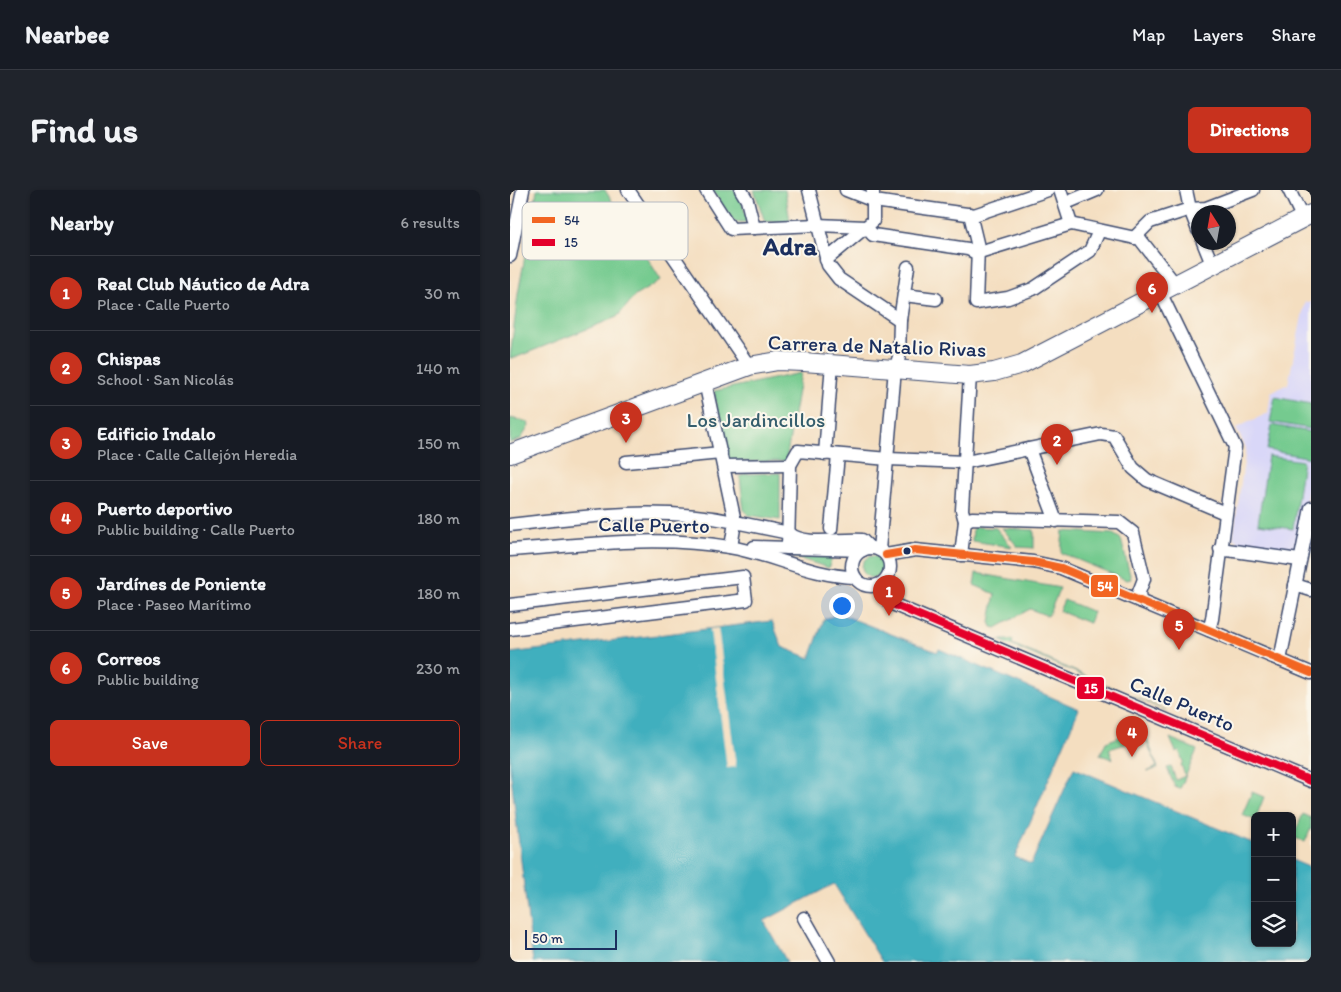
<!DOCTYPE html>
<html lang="en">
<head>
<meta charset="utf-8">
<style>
	:root { --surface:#171b24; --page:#20242c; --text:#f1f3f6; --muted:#9ea1a6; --line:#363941; --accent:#c8321e }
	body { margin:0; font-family:Itim,sans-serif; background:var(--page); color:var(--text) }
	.controls { position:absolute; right:15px; bottom:15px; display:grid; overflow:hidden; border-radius:8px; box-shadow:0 1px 4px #0004 }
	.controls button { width:45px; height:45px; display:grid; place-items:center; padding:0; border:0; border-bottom:1px solid var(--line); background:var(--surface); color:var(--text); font:25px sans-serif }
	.compass { position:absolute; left:681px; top:15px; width:45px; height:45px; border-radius:50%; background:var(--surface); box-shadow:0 1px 4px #0004; rotate:349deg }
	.scale { position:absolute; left:15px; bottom:12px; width:92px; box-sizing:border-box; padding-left:5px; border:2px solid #1b2f5e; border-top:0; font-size:14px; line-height:18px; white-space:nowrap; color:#1b2f5e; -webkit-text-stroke:4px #fbf7ec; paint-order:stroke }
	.you { position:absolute; left:331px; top:415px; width:18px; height:18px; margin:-12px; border:4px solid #fff; border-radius:50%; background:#1a73e8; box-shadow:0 0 0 8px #1a73e833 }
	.badge { display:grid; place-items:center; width:32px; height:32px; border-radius:50%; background:var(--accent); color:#fff; font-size:16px; font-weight:700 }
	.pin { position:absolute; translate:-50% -41px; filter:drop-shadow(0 1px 2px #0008) }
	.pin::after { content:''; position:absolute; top:26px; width:18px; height:15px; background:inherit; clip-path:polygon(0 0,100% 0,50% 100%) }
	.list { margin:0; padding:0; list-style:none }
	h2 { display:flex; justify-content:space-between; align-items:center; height:65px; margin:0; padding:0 20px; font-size:21px }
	h2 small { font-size:16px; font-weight:400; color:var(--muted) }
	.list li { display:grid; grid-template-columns:32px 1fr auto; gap:15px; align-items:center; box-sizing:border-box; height:75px; padding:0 20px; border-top:1px solid var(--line) }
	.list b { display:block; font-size:19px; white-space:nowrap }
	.list p { margin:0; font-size:16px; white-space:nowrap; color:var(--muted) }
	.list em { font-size:16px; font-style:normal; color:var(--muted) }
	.actions { display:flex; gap:10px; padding:15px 20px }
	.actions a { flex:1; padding:11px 0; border:1px solid var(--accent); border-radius:8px; text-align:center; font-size:18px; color:var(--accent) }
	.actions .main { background:var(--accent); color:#fff }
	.icon { flex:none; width:28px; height:28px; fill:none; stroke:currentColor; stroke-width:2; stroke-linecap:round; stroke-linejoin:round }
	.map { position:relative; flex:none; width:801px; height:772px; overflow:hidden; border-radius:8px }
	header { display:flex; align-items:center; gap:30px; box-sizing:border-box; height:70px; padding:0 25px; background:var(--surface); border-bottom:1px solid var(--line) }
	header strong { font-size:24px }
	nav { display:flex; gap:28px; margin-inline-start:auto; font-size:18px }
	.intro { display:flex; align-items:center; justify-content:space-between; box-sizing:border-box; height:120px; padding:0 30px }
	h1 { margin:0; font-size:35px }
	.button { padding:12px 22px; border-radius:8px; background:var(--accent); color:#fff; font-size:18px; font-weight:700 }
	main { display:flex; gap:30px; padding:0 30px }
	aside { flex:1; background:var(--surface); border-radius:8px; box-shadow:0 1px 4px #0004 }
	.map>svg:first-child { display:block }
</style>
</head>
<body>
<header>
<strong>Nearbee</strong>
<nav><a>Map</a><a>Layers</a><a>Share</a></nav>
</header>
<div class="intro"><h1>Find us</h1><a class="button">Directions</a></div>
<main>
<aside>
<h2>Nearby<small>6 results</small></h2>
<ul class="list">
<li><span class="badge">1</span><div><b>Real Club Náutico de Adra</b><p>Place · Calle Puerto</p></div><em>30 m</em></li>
<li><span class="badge">2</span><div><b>Chispas</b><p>School · San Nicolás</p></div><em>140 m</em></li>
<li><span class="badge">3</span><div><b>Edificio Indalo</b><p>Place · Calle Callejón Heredia</p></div><em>150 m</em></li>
<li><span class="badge">4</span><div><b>Puerto deportivo</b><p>Public building · Calle Puerto</p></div><em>180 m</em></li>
<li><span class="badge">5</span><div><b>Jardínes de Poniente</b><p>Place · Paseo Marítimo</p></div><em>180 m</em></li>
<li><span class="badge">6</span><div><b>Correos</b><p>Public building</p></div><em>230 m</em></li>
</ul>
<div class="actions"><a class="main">Save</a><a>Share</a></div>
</aside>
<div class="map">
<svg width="801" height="772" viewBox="0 0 801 772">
	<rect width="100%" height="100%" fill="#fbf7ec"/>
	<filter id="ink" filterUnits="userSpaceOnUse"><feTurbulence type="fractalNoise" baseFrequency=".02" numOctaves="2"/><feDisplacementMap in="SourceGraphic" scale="10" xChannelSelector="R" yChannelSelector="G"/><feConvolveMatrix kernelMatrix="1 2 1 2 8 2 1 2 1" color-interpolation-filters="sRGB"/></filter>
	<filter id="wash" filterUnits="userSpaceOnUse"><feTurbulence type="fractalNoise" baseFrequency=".0096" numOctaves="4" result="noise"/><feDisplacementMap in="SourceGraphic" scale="20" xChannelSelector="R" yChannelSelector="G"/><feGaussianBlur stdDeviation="1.12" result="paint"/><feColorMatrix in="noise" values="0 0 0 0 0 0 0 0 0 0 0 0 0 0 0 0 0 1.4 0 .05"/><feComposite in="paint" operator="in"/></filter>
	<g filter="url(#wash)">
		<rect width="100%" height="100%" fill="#f4dec0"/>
		<path fill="#d9d7f8" d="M795,112H801V286L785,366L726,357L727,350L723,349L736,258L726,238L758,223L761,202L778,194Z"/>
		<g fill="#74ca8f" stroke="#487c76">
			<path d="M27,0H95L151,90L125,106L107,127L7,167L0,168L8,104Z"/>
			<path d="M202,0H225L232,12L238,32H224Z"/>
			<path d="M244,0H275L280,31L255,32Z"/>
			<path d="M291,183L276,271L216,272L204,201Z"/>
			<path d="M765,207L801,214V239L760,232Z"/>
			<path d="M0,228L18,232L19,236L11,249L0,253Z"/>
			<path d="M762,235L801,242V268L757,260Z"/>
			<path d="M758,266L793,271L783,339L748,334Z"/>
			<path d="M270,283V330L238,325L234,321L230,287L235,284Z"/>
			<path d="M463,337L486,338L502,357L462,351Z"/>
			<path d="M492,338L524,340V358L508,357Z"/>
			<path d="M553,341L603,344L611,349L621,389L617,390L551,363Z"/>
			<path d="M278,365L322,367L319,378Z"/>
			<circle cx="363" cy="377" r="11"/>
			<path d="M466,383L550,398L538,426L520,419L486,438L482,437L480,432L485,404L464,395Z"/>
			<path d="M554,410L583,422L579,433L549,421Z"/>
			<path d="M489,450H503L502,454L657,521Z"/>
			<path d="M633,538L648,578L637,582L647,577L634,545L623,549V552L599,559L603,569L590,565L596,552Z"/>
			<path d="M660,548L687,560L670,599L665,597L657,578L661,577L666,590L675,586L671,574L673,572L669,560L666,562Z"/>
			<path d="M742,602L754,607L745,630L732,625Z"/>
			<path d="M793,624L801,628V638L795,652L783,647Z"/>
		</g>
		<path fill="#41afbe" stroke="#2e6f8e" d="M330,424L427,462L429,459L569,519L505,667L521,674L564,578L745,654V753H782V670L801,678V772H372L324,694L254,731L277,772H23L0,578V463L262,431L272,457L300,468L314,429Z"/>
		<path fill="#f4dec0" d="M208,438L226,577L217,578L200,439Z"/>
	</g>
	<g filter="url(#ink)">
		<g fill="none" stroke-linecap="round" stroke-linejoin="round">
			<g stroke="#3c496d" stroke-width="15">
				<g id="minor">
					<path d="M118,0L239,176"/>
					<path d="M196,0L221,39L307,35L356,37L363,45L458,59L466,63L561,34L630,49L665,94"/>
					<path d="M231,0L237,10L244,38"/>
					<path d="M299,0L318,75L329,89L390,130"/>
					<path d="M336,0L364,11L464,25L538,0"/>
					<path d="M550,0L561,34"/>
					<path d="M676,0L680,19L688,40"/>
					<path d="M779,0L793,29"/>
					<path d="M556,13L587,0"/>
					<path d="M460,24L468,57L466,113L498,108L523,99L580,61L589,41"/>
					<path d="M624,48L640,32L680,19L696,18L743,0"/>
					<path d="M693,52L702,74"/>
					<path d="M0,66L13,0"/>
					<path d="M316,70L363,31V0"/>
					<path d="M650,102L725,257L702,429L699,440"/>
					<path d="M394,105L426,109"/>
					<path d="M195,192L225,332L279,343C294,357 331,348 352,350L360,358"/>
					<path d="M519,259L546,331"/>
					<path d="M315,264L322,173"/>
					<path d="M116,272L211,263"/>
					<path d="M214,276L280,275"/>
					<path d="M455,331L462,328L609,332L623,343L634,389L629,402L630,411"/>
					<path d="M0,335C75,326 150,316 225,332L221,357"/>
					<path d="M321,339L328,265"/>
					<path d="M244,357L353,360"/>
					<circle cx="361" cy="377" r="19"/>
					<path d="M278,358L280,275L288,261L378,269L456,272L591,244L604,246L623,278L637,290L715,323"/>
					<path d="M710,359L789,370"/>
					<path d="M0,360C73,355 147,345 219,357C262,364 301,386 344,387"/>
					<path d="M369,360L385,179L389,167L390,130L398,77"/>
					<path d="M376,365L405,360L523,372L551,378L801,483"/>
					<path d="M451,365L455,331L452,320L460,185"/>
					<path d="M372,393L380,413L801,591"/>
					<path d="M785,395L801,400"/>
					<path d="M0,415L233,387L236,410L0,439"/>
					<path d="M770,470L801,318"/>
					<path d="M294,728L319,772"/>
				</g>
			</g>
			<g stroke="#3c496d" stroke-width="20">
				<path id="highway" d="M0,264L239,176L268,171L294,172L460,185L484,182L512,174L801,24"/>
			</g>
			<use href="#minor" stroke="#fff" stroke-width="12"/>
			<use href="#highway" stroke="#fff" stroke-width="18"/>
			<g stroke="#fbf7ec" stroke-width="11">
				<path id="bus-1" d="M376,365L405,360L523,372L551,378L801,483"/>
			</g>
			<g stroke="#fbf7ec" stroke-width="11">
				<path id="bus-2" d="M372,393L380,413L801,591"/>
			</g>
			<use href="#bus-1" stroke="#f26522" stroke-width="8"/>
			<use href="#bus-2" stroke="#e4002b" stroke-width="8"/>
		</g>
	</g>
	<circle fill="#1b2f5e" stroke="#fbf7ec" stroke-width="2" cx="397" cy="361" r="4.5"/>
	<g text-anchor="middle" stroke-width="4" stroke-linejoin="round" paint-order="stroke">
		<g font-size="21" fill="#1b2f5e" stroke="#fbf7ec">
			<text transform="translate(367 156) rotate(2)" y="7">Carrera de Natalio Rivas</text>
			<text transform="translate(144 335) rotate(1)" y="7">Calle Puerto</text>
			<text transform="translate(672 514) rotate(23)" y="7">Calle Puerto</text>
		</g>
		<g font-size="21" fill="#365e6d" stroke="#fbf7ec">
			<text x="246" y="237">Los Jardincillos</text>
		</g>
		<g font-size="26" font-weight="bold" fill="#1b2f5e" stroke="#fbf7ec">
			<text x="280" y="65">Adra</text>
		</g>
	</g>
	<rect x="12" y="12" width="166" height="58" rx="8" fill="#fbf7ec" stroke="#b8bbc1" stroke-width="1"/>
	<rect x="22" y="27" width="23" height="6" fill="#f26522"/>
	<rect x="22" y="49" width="23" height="7" fill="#e4002b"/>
	<g font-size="14" fill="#1b2f5e">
		<text x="54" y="35">54</text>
		<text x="54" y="57">15</text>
	</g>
	<g stroke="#fbf7ec" stroke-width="2">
		<rect x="580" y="384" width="29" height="24" rx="5" fill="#f26522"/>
		<rect x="566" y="486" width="29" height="24" rx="5" fill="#e4002b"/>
	</g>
	<g font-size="14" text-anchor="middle" font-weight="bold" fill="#fff">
		<text x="595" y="401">54</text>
		<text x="581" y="503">15</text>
	</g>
</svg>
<div class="controls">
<button>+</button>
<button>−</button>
<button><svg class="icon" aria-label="layers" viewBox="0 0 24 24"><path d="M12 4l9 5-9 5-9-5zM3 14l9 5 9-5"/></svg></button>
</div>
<svg class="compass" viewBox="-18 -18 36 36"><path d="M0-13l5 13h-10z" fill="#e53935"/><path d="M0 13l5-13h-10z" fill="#9ea1a6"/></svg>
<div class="scale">50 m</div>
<div class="you"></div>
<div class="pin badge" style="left:379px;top:426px">1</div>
<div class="pin badge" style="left:547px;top:275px">2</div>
<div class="pin badge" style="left:116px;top:253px">3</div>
<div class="pin badge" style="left:622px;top:567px">4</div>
<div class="pin badge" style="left:669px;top:460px">5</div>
<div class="pin badge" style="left:642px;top:123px">6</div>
</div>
</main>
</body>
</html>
